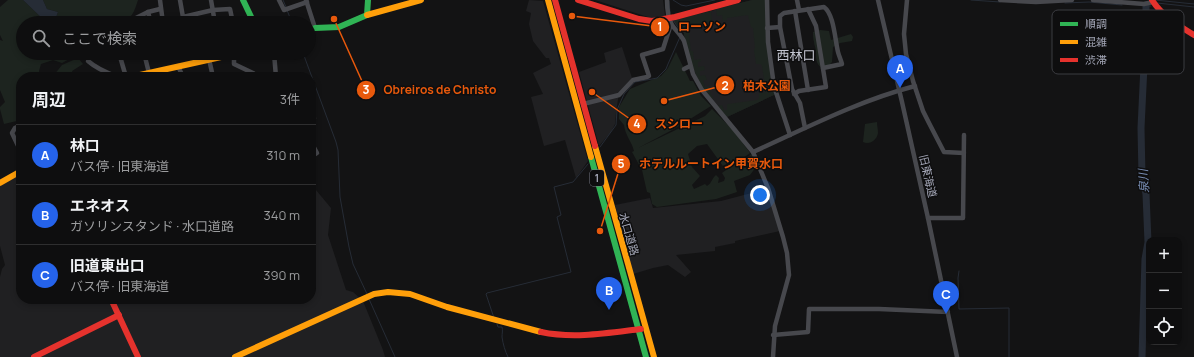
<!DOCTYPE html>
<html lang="ja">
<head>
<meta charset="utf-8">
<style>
	:root { --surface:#0e0e0f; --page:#171718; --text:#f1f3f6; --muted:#9b9c9e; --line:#2e2e2f; --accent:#2563eb }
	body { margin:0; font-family:Manrope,"Noto Sans JP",sans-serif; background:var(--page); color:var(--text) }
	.controls { position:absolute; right:12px; bottom:12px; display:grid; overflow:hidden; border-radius:8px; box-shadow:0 2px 6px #0003 }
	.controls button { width:36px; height:36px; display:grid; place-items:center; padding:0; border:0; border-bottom:1px solid var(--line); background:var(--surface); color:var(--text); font:20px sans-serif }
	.you { position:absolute; left:760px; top:195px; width:14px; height:14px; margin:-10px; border:3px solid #fff; border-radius:50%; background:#1a73e8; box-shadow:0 0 0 6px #1a73e833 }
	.badge { display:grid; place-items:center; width:26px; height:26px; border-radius:50%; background:var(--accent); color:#fff; font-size:13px; font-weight:700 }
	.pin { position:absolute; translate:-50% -33px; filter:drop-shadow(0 1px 2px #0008) }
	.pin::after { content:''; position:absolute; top:21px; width:14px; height:12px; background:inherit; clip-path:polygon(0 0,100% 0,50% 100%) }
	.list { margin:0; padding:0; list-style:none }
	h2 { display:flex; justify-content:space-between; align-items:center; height:52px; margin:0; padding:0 16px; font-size:17px }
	h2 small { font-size:13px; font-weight:400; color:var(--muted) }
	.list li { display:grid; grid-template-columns:26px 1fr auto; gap:12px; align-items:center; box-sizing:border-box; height:60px; padding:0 16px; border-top:1px solid var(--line) }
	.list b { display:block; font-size:15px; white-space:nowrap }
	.list p { margin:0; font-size:13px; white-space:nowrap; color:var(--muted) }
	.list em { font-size:13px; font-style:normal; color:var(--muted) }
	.icon { flex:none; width:22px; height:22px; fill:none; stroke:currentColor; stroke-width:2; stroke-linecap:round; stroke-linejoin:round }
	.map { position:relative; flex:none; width:1194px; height:357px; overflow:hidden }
	.search { position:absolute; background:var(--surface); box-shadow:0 2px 6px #0003; left:16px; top:16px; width:300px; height:44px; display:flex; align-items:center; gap:10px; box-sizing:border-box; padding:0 14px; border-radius:22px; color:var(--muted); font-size:15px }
	.panel { position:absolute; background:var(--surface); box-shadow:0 2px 6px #0003; left:16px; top:72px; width:300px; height:232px; border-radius:16px }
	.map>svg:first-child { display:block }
</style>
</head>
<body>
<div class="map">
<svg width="1194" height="357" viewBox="0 0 1194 357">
	<rect width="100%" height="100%" fill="#131314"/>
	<g fill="#202022">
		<path d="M529,0L543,1L588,161L576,178L565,140L544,146L531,97L543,94L533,73L551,64L549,58H546L533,41L529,24L531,13L526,11Z"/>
		<path d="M595,0H663L665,16L651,18Z"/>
		<path d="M752,0L776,94L727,117L705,92L694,70L684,35V33L680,29L711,11Z"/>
		<path d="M622,47L632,78L619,93L616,112L615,124L611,132L599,146L579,72L606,62L604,53Z"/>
		<path d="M21,173V299H311V184L331,208L328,235L346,290L353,292L363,301L383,350L385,357H0V277L2,269L5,265L0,246V186Z"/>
		<path d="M767,189L780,231L735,241V243L715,247V251L676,255L691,272L685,277L668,265L653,268L633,274L615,205L650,198L653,208L721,201Z"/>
	</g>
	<g fill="#1d241f">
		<path d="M8,0H23L47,23H23V53H80L62,63L53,60L41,64L39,71L40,76L43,77H21V120L4,124L0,109V107L5,102L0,90V40L3,41L0,35V7Z"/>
		<path d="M43,0H138C133,15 133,17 118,23H54L58,12L47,9Z"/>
		<path d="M752,0H765L776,94L727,117L718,106L722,105L724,110H727V105L728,104L757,100L759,98V93L766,92L762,66L761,64H756L754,50L755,48L753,28L751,27L748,15L727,18V20L723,21L722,15L717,16L716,9Z"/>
		<path d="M711,11L712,22L701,24V26L690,28V34H689L691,51H693L694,60L701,59V61L698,62V67L704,66L705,70L700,71V76L705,75L707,80H703L705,87H709L711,95L713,97V100C695,83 690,58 684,35V33L680,29L673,20Z"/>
		<path d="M820,30L829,31L831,40L851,34L853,37L852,41L840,43L833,47L832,62L826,69C816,67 816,60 816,52C816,48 814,45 814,42C813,39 813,35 813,32Z"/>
		<path d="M676,52L690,81H693L701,96L711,106L674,129L638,148L705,116L712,109L733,130L750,153L739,161L728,163L723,166L707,144L697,146L688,154L692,167L700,176L692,185L694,189L705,184L707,186C712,183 712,178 716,175L719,178L718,183L724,181L725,178L722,173L729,168L752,154L756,167L750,175L734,181L737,192L716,199L657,207L652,204L650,193L647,192L642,170L632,152L634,151C632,142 625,135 624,125L619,119V107L630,89L661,76L668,68Z"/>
		<path d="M78,58L83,64L72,71L74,77H50L54,75L62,65Z"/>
		<path d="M877,122C877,125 878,130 878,133C877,140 870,145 863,142L865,124Z"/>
	</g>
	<path fill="#262c36" d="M23,0H43L47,9L58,12L54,23H47Z"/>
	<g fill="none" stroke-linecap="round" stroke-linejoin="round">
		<g stroke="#262c36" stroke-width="1">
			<path d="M283,0L286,7"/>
			<path d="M673,0L681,5L686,6L715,0"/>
			<path d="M971,0L1000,2"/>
			<path d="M1155,0L1194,4"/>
			<path d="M669,1L670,13"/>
			<path d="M1065,3L1089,2L1122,5"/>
			<path d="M1157,3L1194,7"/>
			<path d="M1146,6H1151"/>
			<path d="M287,10L292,23"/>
			<path d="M673,20L681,32V34"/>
			<path d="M303,53L336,142L338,150L340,197L349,247L353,264L367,294"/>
			<path d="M600,147L616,125L617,110L624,94L635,82L652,79L657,78L666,69L668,64L680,37"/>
			<path d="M959,271L958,278L959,309L1009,308V357"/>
			<path d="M369,299L395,357"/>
			<path d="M494,318L486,294L487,293L571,272L557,217L561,215L554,187L573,182L588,164"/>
			<path d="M497,324L498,327H502C503,331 502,333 502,337C503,344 505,351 508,357"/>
		</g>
		<path stroke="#262c36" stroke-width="7" d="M1142,357L1145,259L1148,242L1146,194L1142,176L1141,128L1146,24V5"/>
		<g stroke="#47484d" stroke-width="4.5">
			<path d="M160,0L163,23"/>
			<path d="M180,0L184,23"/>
			<path d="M211,0L215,23"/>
			<path d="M279,0L284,10L307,2"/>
			<path d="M306,0L315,28"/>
			<path d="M667,0C667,8 668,18 672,25C676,31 681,35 684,41L693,74L702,90L753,152L768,188L783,237L787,253L789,275L775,326L773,357"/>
			<path d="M767,0L768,42L774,86L790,135"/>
			<path d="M797,0L799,10"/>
			<path d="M878,0L902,102L928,218L957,357"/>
			<path d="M907,0L904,34L906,54L913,81L923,111L929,123L944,152L964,153"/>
			<path d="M1000,0L1036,2L1072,0"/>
			<path d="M1093,0L1144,4L1153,2"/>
			<path d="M795,11L808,90"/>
			<path d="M148,12L151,23"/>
			<path d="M183,17L213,10L230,9L233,23"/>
			<path d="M126,23L148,12L160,9"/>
			<path d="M767,28L780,27"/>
			<path d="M119,53L126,77"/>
			<path d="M144,53L149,73"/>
			<path d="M274,53L276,77"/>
			<path d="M234,54V64L261,77"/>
			<path d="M209,59L213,77"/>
			<path d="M88,61C97,69 107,73 118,77"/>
			<path d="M178,66L183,77"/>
			<path d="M684,69L690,66"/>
			<path d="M157,71L160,77"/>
			<path d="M794,94L799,91L826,87L816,26L808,9"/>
			<path d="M583,104L619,95L633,80L647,77L649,76L642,55L663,49L671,24"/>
			<path d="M311,113L314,118"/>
			<path d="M21,125L15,128L12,133L21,152"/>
			<path d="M805,128L800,103L792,89L780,27V16L784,13L824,7C834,14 835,40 838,52C839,56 841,60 842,64L823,68"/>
			<path d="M311,142L317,153L311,157"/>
			<path d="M753,152C806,128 858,101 915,86"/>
			<path d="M928,218H963L964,135"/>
			<path d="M773,335L808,332L809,309H879L948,312"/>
		</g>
		<g stroke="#30b455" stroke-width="6">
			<path d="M243,0L254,23"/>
			<path d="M309,30L315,28L339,27L367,15L368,0"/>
			<path d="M591,157L646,357"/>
		</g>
		<g stroke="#ff9f0a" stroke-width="6">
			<path d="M548,0L591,157"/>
			<path d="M367,15L421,0"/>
			<path d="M131,77L239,53"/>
			<path d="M595,146L654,357"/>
			<path d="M0,183L21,171"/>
			<path d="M235,357L374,294L388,292L410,294L447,307L541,332"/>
		</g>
		<g stroke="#e5322d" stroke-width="6">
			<path d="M555,0L595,146"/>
			<path d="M578,0L639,19L652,21L675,17L738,0"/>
			<path d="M1152,0C1162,16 1178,25 1194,35"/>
			<path d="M111,299L138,357"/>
			<path d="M541,332C574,339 608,333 641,329"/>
			<path d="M34,357L119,315"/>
		</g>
	</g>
	<g text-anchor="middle" stroke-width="3" stroke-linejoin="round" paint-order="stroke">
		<rect fill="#0e0e0f" stroke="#767884" stroke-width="1" x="590" y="170" width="14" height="16" rx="3"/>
		<g font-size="10" font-weight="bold" fill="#a3a6b6">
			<text x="597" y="182">1</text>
		</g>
		<g font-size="11" fill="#a3a6b6" stroke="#0e0e0f">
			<text transform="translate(928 176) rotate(77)" y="4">旧東海道</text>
			<text transform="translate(629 234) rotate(74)" y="4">水口道路</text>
		</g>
		<g font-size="12" font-style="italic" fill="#788db3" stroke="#0e0e0f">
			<text transform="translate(1144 181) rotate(-94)" y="4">泉川</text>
		</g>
		<g font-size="13" fill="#c4c6d1" stroke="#0e0e0f">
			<text x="796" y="60">西林口</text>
		</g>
	</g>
	<rect x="1052" y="10" width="132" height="64" rx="6" fill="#0e0e0f" stroke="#3b3c41" stroke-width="1"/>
	<rect x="1060" y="22" width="18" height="4" fill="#30b455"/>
	<rect x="1060" y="40" width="18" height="4" fill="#ff9f0a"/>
	<rect x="1060" y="58" width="18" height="4" fill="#e5322d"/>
	<g font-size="11" fill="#a3a6b6">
		<text x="1085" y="28">順調</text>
		<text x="1085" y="46">混雑</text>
		<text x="1085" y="64">渋滞</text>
	</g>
	<path fill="none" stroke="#e8590c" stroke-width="1.5" d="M572 16L660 27M664 101L725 85M334 19L366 90M592 92L637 124M600 231L621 164"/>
	<g fill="#e8590c" stroke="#0e0e0f" stroke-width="1.5">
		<circle cx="572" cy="16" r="4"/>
		<circle cx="664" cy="101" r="4"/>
		<circle cx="334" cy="19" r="4"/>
		<circle cx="592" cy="92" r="4"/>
		<circle cx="600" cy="231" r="4"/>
		<circle cx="660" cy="27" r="10"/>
		<circle cx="725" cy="85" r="10"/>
		<circle cx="366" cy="90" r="10"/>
		<circle cx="637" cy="124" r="10"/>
		<circle cx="621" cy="164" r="10"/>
	</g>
	<g font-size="12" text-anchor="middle" font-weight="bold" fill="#fff">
		<text x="660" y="31">1</text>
		<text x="725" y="90">2</text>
		<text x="366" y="94">3</text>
		<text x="637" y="128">4</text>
		<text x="621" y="168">5</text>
	</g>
	<g font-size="12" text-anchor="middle" font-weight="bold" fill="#e8590c" stroke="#0e0e0f" stroke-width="3" stroke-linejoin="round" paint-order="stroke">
		<text x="702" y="31">ローソン</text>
		<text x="767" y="90">柏木公園</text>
		<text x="440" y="94">Obreiros de Christo</text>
		<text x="679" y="128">スシロー</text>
		<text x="711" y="168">ホテルルートイン甲賀水口</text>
	</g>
</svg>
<div class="controls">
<button>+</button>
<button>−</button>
<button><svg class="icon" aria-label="locate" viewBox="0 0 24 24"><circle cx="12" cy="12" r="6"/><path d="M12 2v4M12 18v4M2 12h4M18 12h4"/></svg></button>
</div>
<div class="you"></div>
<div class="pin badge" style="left:900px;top:88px">A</div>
<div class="pin badge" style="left:609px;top:310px">B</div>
<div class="pin badge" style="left:946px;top:314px">C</div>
<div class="search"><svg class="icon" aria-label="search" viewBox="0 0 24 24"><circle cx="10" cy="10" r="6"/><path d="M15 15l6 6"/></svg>ここで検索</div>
<section class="panel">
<h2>周辺<small>3件</small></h2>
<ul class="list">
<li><span class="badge">A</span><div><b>林口</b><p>バス停 · 旧東海道</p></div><em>310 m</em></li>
<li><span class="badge">B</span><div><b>エネオス</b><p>ガソリンスタンド · 水口道路</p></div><em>340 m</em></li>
<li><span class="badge">C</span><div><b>旧道東出口</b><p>バス停 · 旧東海道</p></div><em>390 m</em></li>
</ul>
</section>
</div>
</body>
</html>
